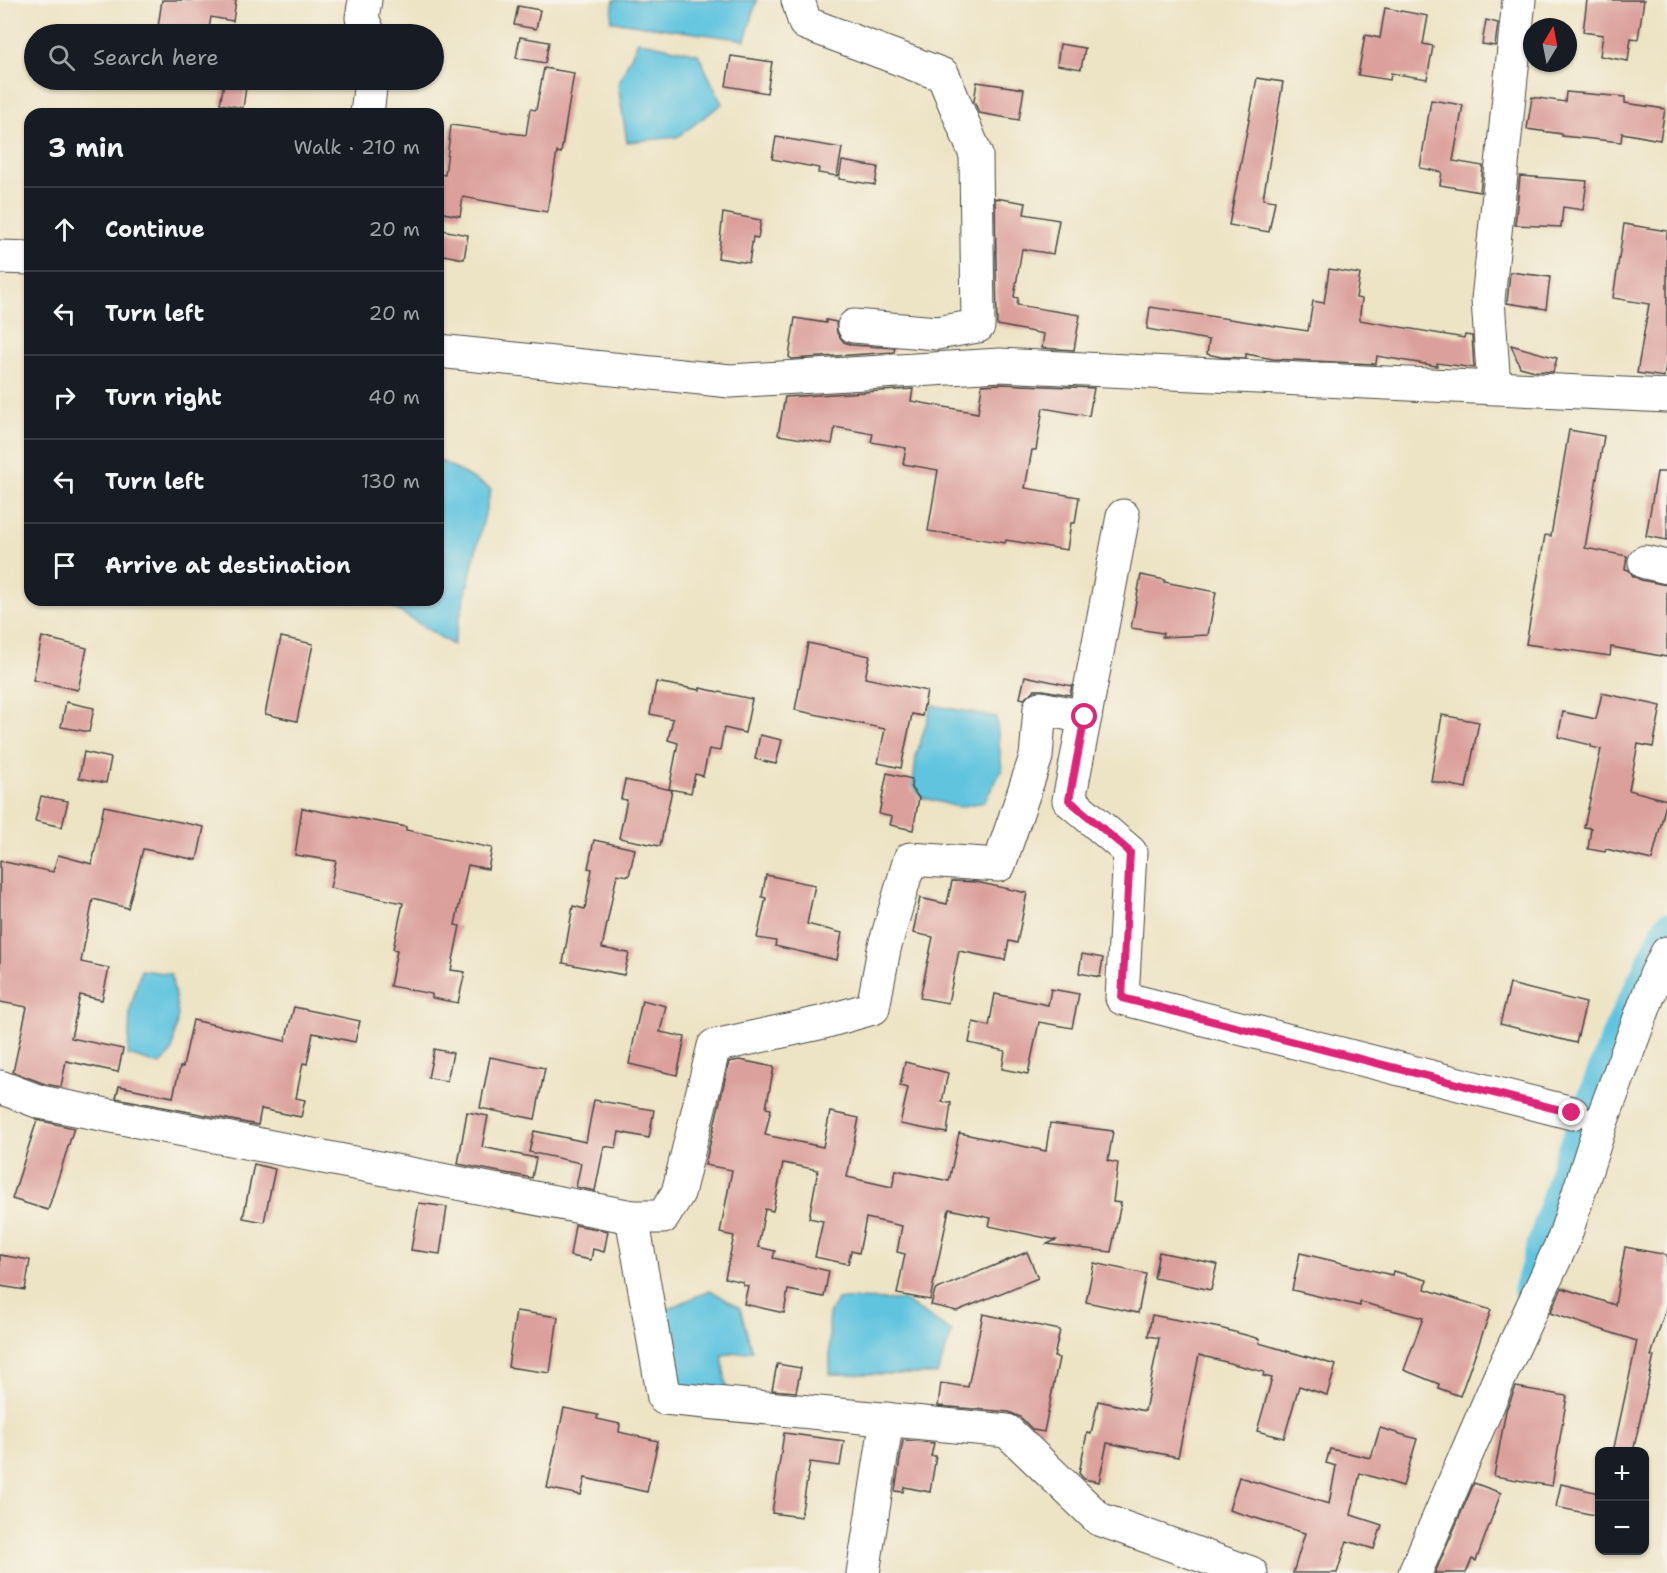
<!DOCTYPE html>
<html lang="en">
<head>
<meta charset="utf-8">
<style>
	:root { --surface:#171b24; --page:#242831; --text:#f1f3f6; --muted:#9ea1a6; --line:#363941 }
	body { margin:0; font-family:"Shantell Sans",sans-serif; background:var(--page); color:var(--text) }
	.controls { position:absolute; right:18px; bottom:18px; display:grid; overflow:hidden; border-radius:12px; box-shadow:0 2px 4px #0004 }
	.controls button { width:54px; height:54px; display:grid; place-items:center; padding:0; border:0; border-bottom:2px solid var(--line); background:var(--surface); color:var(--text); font:30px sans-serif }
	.compass { position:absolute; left:1523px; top:18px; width:54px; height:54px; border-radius:50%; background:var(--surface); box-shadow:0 2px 4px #0004; rotate:10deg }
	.stop { position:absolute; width:18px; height:18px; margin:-14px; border:4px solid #db2777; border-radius:50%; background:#fff }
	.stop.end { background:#db2777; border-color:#fff; box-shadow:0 2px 6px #0008 }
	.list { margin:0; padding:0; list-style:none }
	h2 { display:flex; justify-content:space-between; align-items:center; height:78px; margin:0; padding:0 24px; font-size:26px }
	h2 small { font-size:20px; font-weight:400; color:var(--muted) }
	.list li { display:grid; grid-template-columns:39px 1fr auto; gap:18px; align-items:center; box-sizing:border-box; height:84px; padding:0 24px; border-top:2px solid var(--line) }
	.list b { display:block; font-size:22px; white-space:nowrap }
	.list em { font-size:20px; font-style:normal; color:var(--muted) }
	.icon { flex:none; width:33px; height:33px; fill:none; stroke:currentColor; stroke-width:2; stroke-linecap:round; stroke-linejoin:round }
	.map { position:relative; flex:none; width:1667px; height:1573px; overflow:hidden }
	.search { position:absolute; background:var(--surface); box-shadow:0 2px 4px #0004; left:24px; top:24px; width:420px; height:66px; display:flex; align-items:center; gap:15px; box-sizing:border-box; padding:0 21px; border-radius:33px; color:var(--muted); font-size:22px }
	.panel { position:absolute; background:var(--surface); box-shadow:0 2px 4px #0004; left:24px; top:108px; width:420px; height:498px; border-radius:18px }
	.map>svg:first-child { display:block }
</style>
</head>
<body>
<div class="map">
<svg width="1667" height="1573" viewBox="0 0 1667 1573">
	<rect width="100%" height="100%" fill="#f7f3e8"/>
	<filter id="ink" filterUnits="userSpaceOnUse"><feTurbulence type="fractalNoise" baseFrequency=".0167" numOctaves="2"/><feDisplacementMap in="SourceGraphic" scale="12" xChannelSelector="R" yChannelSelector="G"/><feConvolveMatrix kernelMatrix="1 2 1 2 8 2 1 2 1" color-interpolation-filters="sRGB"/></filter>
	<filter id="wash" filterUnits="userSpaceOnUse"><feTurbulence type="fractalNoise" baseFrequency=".008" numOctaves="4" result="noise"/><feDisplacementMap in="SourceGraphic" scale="24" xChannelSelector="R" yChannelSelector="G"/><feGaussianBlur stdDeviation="1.35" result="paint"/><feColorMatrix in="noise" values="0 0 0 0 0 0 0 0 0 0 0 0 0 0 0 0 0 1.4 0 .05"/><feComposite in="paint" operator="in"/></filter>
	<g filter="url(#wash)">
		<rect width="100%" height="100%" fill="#ede3c5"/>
		<g fill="#61c4df" stroke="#467885" stroke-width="1.5">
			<path d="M614,0H757L745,40L611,21Z"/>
			<path d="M638,41L698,54L722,104L677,137L627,142L618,84Z"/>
			<path d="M441,461L491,489L453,645L381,600H438V462Z"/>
			<path d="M932,705L996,717L1002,770L984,802L958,807L921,797L913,786L916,756Z"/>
			<path d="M141,970L171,974L178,1014L172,1052L160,1065L128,1055L130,1010Z"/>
			<path d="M710,1290L740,1308L752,1351L722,1355L728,1400L671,1388L661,1326L666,1310Z"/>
			<path d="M837,1299L903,1300L952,1332L937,1374H830L829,1314Z"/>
		</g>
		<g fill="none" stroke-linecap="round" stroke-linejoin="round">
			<path stroke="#61c4df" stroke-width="26" d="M1526,1291L1565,1162L1616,1031L1667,925"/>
		</g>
		<g id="blocks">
			<g fill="#dba09b">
				<path d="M162,0H236L233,21L211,17L208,34H157Z"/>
				<path d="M1587,0H1644L1638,39L1631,38L1628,61L1600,56L1603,35L1583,32Z"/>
				<path d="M518,6L540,10L536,29L514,25Z"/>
				<path d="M1385,8L1428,16L1423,44L1433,46L1427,79L1391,73L1390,80L1358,75L1365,35L1380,38Z"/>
				<path d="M1486,20L1498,23L1495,46L1482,44Z"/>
				<path d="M520,37L549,42L545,63L516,58Z"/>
				<path d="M1060,44L1085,48L1081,69L1057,65Z"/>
				<path d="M731,56L772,62L767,93L726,86Z"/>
				<path d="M544,68L574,73L561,153L557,152L547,212L463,197L460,216L438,212V174L445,175L451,125L526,135L530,109L536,110Z"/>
				<path d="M1257,78L1283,82L1263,199L1275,201L1269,232L1229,225Z"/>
				<path d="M977,82L1024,89L1019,120L979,113L974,101Z"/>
				<path d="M224,83L246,87L243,108L220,104Z"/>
				<path d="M1566,92L1625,97V103L1665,109L1660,140L1622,133L1621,142L1562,136V134L1527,129L1532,97L1565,102Z"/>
				<path d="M1431,100L1463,105L1453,161L1483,166L1480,192L1440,185L1442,172L1420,168Z"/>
				<path d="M776,137L842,148L837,176L818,173L819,168L772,159Z"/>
				<path d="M842,161L878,167L875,185L839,179Z"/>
				<path d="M1520,176L1587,181L1583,210L1563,207L1561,227L1515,225Z"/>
				<path d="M995,198L1026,203L1024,214L1059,220L1053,254L1022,249L1014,297L1018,298L1017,305L1080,315L1074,350L1042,348L1044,334L997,325Z"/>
				<path d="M723,213L761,220L758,238L753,237L749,263L718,258Z"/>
				<path d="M1624,224L1667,231V360L1664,377L1637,373L1649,304L1613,298Z"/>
				<path d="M442,230L468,235L464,259L438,254Z"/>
				<path d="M1329,269L1360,274L1356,298L1362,299L1359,320L1464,338L1465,335L1472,336L1474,368L1437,363V366L1377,356L1376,364L1273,359L1246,354V358L1221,357L1207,354L1209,340L1147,329L1150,307L1308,331L1313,301L1324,303Z"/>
				<path d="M1510,272L1550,277L1546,309L1507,303Z"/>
				<path d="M795,318L826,323V320L836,322L837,333L844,342L852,345L895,348L894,352L792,359L789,357Z"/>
				<path d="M1511,345L1557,358L1553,372L1535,371L1520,367Z"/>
				<path d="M1000,384L1094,388L1089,416L1043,408L1036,450H1032L1025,488L1079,497L1075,523H1071L1067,550L1006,540L1005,543L928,531L938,470L903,464L906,448L871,442L873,434L835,427L832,444L778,435L785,397L913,389L911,401L978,413L982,385Z"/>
				<path d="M1569,430L1604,436L1585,548L1627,556L1625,569L1629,570L1633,576L1641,580L1667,585V657L1611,647L1610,656L1526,644L1545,535L1551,536Z"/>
				<path d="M1657,472H1667V540L1646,536Z"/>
				<path d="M1141,575L1165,580L1164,582L1216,592L1208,635L1162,637L1163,633L1131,628Z"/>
				<path d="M42,637L87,648L78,690L33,680Z"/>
				<path d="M281,637L313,644L297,721L265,714Z"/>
				<path d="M808,643L870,656L865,678L927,691L922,716L912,714L901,768L878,763L885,729L795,710Z"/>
				<path d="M1025,676L1072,686L1070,695L1043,690H1034L1024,699L1020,698Z"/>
				<path d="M656,682L700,690V688L752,699L745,733L724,728L720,751L709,749L703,776L695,774L691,793L669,789L678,743L668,740L673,719L650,714Z"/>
				<path d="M1602,693L1661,706L1653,747L1638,744L1629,790L1667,800L1652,860L1606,849L1605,852L1588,849L1591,828L1584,827L1601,749L1591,747V745L1558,737L1563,712L1596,719Z"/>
				<path d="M66,702L94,708L89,732L61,727Z"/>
				<path d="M1442,715L1479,722L1466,788L1431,781Z"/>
				<path d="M760,735L782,740L776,764L755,759Z"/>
				<path d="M84,752L111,758L106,783L79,778Z"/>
				<path d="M887,773L912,779L911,788L919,798L913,830L890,825L892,817L879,814Z"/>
				<path d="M625,780L672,790L660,846L619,838L627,800L621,799Z"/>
				<path d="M41,796L68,801L62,827L35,821Z"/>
				<path d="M104,806L204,827L197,860L143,849L128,908L93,899L81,962L109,968L102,1000L80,995L71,1038L123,1049L118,1072L66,1061L61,1087L45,1084L13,1072L27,1007L0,1002V861L53,872L58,855L92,864Z"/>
				<path d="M302,808L406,827V830L492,848L488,869L468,865L455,925L460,926L451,970L465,972L458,1003L432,998V994L390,986L397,950L393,949L403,903L330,888L336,861L295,855Z"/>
				<path d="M594,840L635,849L629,876L617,874L602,948L629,953L624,975L563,963L573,906L585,909L592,869L588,868Z"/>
				<path d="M766,875L815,885L807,924L842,933L837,960L775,946L776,941L757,938L766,898L762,897Z"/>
				<path d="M952,881L976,882L1027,893L1017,943L1009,941L1005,960L959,951L948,1003L920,998L933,937L913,933L920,898L947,904Z"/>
				<path d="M1082,954L1103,958L1100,977L1079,973Z"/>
				<path d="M1510,984L1586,1003L1576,1043L1500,1024Z"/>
				<path d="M1051,989L1079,994L1072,1028L1039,1022L1028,1074L1002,1069L1005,1051L969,1043L973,1022L989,1026L995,994L1048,1005Z"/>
				<path d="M642,1000L666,1006L660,1032L685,1037L677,1075L629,1064Z"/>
				<path d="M294,1007L360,1021L355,1042L313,1033L307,1064L303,1063L296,1098L305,1100L301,1117L261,1109L258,1125L116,1098L119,1086L173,1097L180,1067H183L193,1020L285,1041Z"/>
				<path d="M434,1049L453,1053L447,1081L428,1078Z"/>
				<path d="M490,1057L545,1068L535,1119L480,1108Z"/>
				<path d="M740,1060L774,1067L766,1108L771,1109L765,1135L823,1147L830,1112L859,1118L847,1177L892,1187L896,1170L949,1181L959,1133L1046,1151L1050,1123L1113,1131L1108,1161L1118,1163L1113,1202L1121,1203L1111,1252L1047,1244L1056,1240L989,1226L991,1218L949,1209L930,1300L897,1294L905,1254L897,1252L902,1226L866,1218L859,1253L851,1251L848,1264L815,1257L823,1221L809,1218L818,1170L783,1163L773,1211L765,1209L758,1247L775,1251L773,1258L829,1271L824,1297L788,1290L784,1313L744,1304L748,1286L743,1285V1282L725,1278L734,1236L720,1233L732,1170L705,1165L729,1062Z"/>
				<path d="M905,1062L948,1073L942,1102L951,1103L947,1133L900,1124L908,1088L900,1086Z"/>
				<path d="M594,1100L654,1110L649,1138L619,1132L616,1148L604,1146L595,1191L576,1187L581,1163L529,1152L534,1131L586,1142Z"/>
				<path d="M467,1112L488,1116L482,1147L536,1158L532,1178L458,1164Z"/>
				<path d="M37,1120L74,1128L48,1210L12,1199Z"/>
				<path d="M254,1164L275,1169L264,1222L243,1218Z"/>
				<path d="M419,1203L447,1207L440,1254L411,1250Z"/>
				<path d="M575,1225L608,1231L604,1252L593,1249L591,1260L570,1256Z"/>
				<path d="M1625,1247L1667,1255V1305L1651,1356H1654L1633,1452H1613L1637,1341L1550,1313L1562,1288L1615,1305Z"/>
				<path d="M1027,1252L1038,1278L957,1311L931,1305L935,1290Z"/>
				<path d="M1159,1252L1217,1264L1211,1290L1154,1278Z"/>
				<path d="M1300,1253L1392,1275L1393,1271L1427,1280L1425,1289L1491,1310L1460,1396L1438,1388L1439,1384L1404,1370L1423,1318L1360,1302V1306L1292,1290Z"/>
				<path d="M0,1255L30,1260L25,1290L0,1286Z"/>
				<path d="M1094,1263L1146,1274L1138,1313L1086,1302Z"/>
				<path d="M516,1311L558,1317L550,1373L508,1367Z"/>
				<path d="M983,1314L1060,1330L1054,1357L1059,1358L1044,1432L1033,1430L1020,1417L1009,1412L938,1406L941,1383L968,1387Z"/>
				<path d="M1152,1315L1220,1328L1260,1339L1259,1343L1336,1365L1327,1395L1299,1386L1284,1438L1257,1431L1272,1378L1263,1376L1264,1372L1199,1355L1178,1457L1107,1443L1099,1482L1084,1479L1079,1473L1087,1433L1091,1434L1098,1401L1145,1411L1159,1338L1148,1336Z"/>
				<path d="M777,1364L801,1368L796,1392L772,1390Z"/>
				<path d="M1516,1387L1567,1396L1552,1486L1494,1476L1506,1410Z"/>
				<path d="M564,1408L598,1415L597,1419L620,1424L619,1432L658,1441L647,1492L585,1478L581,1495L547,1488Z"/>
				<path d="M1380,1428L1417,1439L1403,1486L1360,1473L1351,1515L1382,1525L1374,1549L1347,1541L1337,1573H1293L1305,1533L1229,1510L1239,1477L1329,1504L1336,1466L1326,1463L1330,1449L1371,1458Z"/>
				<path d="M784,1433L844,1441L840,1466L810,1462L801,1517L772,1513Z"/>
				<path d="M903,1440L934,1443L931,1456H936L930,1492L904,1487L903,1492L895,1491Z"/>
				<path d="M1474,1483L1501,1493L1476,1561L1472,1559L1466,1573H1435Z"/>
				<path d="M1561,1484L1599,1493V1516L1556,1507Z"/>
			</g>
		</g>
	</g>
	<g filter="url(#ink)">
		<use href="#blocks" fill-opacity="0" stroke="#484742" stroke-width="1.5"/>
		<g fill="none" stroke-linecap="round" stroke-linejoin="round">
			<g stroke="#484742" stroke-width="35">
				<g id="minor">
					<path d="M365,0L362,18L369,34"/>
					<path d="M798,0L805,23L943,75L976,155L978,326L937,333L854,326"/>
					<path d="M367,114L371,80"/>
					<path d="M0,257L30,258"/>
					<path d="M438,351L730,381L1000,365L1667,396"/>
					<path d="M1494,387L1488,300L1519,0"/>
					<path d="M1123,516L1069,800L1130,852L1122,998L1572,1113"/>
					<path d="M1645,562L1667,567"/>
					<path d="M0,1087L40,1102L632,1217L664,1398L1007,1431L1099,1519L1251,1573"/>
					<path d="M632,1217H663L678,1193L714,1046L824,1022L873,1008L884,949L910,859L999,865L1036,757L1040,708L1085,717"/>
					<path d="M863,1573L887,1419"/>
					<path d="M1415,1573L1502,1372L1564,1239L1601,1123L1656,975L1667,953"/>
				</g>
			</g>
			<use href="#minor" stroke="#fff" stroke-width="33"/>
		</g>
	</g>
	<g fill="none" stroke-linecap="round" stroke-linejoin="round" filter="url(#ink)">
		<path stroke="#db2777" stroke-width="8" d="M1085,717L1069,800L1130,852L1122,998L1572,1113"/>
	</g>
</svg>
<div class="controls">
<button>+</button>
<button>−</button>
</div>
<svg class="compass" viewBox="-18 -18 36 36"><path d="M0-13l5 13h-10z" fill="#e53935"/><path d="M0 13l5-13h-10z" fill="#9ea1a6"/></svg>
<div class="stop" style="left:1085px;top:717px"></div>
<div class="stop end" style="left:1572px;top:1113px"></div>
<div class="search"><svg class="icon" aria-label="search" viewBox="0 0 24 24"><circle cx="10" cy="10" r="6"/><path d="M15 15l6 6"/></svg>Search here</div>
<section class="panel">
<h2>3 min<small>Walk · 210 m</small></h2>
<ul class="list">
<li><svg class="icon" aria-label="ahead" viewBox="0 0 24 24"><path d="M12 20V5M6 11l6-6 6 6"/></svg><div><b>Continue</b></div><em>20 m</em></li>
<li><svg class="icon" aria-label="left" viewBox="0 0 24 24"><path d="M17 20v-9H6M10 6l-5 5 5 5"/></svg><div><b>Turn left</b></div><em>20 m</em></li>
<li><svg class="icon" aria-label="right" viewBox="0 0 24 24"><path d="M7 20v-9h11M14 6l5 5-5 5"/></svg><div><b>Turn right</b></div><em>40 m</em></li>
<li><svg class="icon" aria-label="left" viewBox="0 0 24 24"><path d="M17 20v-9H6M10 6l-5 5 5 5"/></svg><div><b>Turn left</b></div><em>130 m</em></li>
<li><svg class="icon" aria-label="arrive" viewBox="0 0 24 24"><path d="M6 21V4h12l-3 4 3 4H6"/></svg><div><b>Arrive at destination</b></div></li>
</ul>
</section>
</div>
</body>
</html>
